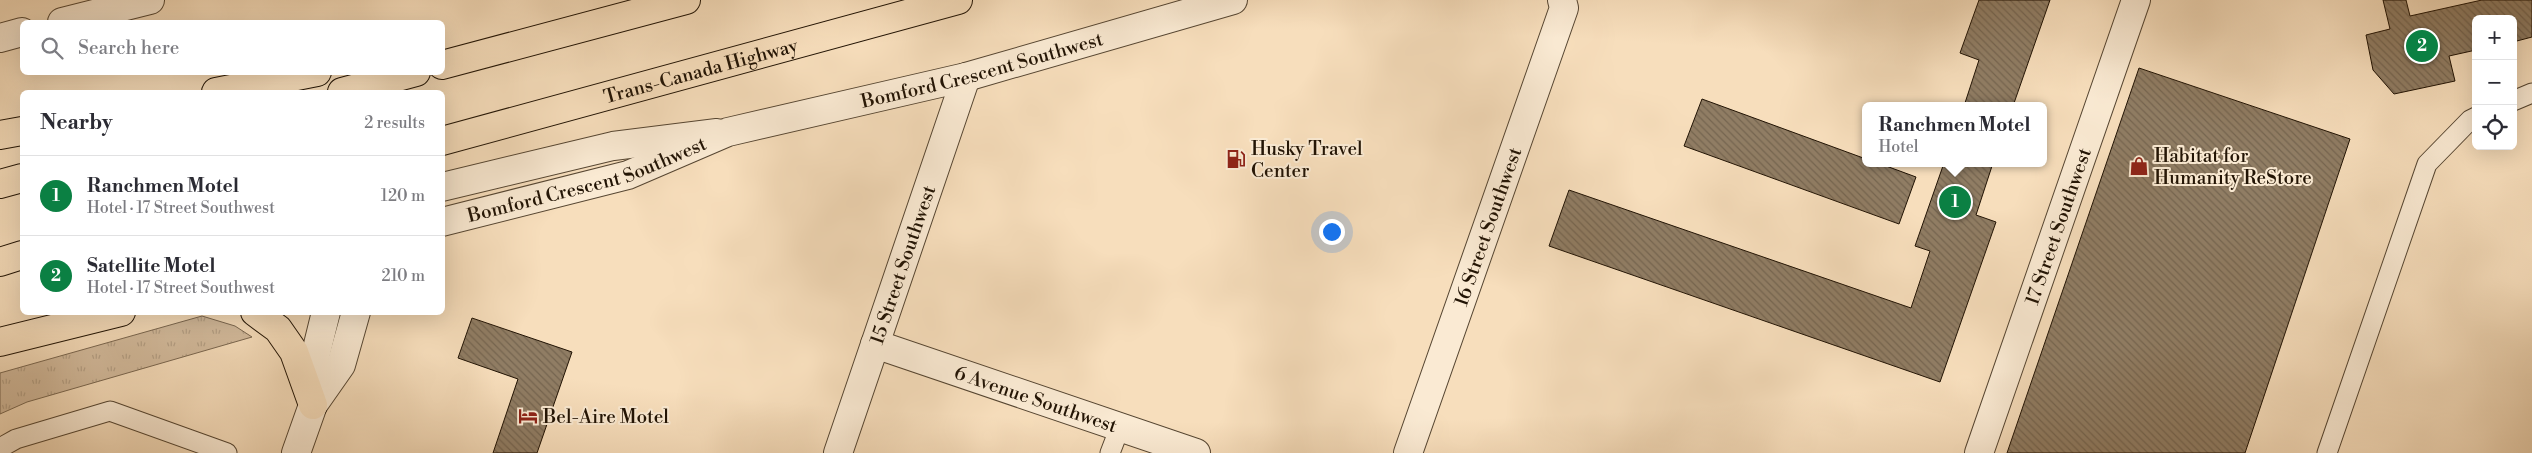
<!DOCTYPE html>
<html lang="en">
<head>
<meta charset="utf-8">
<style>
	:root { --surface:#fff; --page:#f2f2f3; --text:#2b2b33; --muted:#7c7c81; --line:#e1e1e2; --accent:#0b8043 }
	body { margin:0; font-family:"Libre Bodoni",serif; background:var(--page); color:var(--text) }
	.controls { position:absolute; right:15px; top:15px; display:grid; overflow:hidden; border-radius:8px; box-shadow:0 5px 20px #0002 }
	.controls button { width:45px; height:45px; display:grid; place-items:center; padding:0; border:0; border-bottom:1px solid var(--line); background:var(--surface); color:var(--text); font:25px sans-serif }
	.you { position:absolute; left:1331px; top:231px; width:18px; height:18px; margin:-12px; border:4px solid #fff; border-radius:50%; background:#1a73e8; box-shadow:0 0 0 8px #1a73e833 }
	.badge { display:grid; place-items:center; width:32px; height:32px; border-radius:50%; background:var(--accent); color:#fff; font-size:16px; font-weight:700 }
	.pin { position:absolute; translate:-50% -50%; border:2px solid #fff; box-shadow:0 1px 5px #0006 }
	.popup { position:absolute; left:1862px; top:102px; width:185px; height:65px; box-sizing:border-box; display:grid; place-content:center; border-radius:8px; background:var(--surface); filter:drop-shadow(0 1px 4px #0005); font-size:16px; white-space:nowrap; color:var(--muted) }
	.popup b { font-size:19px; color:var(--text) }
	.popup::after { content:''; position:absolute; left:50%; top:100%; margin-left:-10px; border:10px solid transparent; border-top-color:var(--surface) }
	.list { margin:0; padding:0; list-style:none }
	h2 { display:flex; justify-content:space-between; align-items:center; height:65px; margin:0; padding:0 20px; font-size:21px }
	h2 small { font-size:16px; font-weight:400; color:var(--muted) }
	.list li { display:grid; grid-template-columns:32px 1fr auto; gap:15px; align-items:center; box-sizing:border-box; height:80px; padding:0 20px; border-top:1px solid var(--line) }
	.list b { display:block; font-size:19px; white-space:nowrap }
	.list p { margin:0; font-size:16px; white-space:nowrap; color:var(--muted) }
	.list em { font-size:16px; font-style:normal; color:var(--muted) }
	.icon { flex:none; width:28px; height:28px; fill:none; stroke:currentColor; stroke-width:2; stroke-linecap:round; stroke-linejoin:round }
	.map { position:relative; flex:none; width:2532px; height:453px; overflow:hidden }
	.search { position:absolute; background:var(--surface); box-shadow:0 5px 20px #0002; left:20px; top:20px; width:425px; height:55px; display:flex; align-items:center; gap:12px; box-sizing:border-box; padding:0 18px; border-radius:8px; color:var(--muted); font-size:19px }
	.panel { position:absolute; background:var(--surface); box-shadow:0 5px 20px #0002; left:20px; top:90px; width:425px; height:225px; border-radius:8px }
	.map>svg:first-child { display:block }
</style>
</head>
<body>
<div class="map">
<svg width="2532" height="453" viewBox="0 0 2532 453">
	<defs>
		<pattern id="grass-tufts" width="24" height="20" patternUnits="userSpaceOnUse" patternTransform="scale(1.25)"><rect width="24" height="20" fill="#d3bb9d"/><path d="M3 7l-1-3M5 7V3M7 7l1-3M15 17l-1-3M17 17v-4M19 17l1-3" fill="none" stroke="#b5a086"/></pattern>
		<pattern id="building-back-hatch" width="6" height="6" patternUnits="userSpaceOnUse" patternTransform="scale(1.25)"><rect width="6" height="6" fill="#907d64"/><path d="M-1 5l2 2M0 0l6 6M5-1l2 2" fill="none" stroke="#756550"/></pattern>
	</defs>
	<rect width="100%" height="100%" fill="#f7debc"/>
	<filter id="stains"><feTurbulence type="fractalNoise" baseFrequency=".004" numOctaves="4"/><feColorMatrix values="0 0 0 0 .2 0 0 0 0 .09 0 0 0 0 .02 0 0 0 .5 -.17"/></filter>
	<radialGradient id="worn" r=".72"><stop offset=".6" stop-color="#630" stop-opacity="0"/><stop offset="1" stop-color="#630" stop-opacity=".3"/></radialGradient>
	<path fill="url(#grass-tufts)" stroke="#7a6750" d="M202,316L235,326L252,337L27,402L0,414V373Z"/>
	<g fill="url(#building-back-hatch)" stroke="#211304">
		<path d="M1979,0H2050L2013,106H1964L1979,60L1960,53Z"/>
		<path d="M2383,0H2406L2410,16L2482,0H2532V37L2513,42V19H2476V50L2449,56L2455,81L2394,94L2373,70L2366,35L2390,29Z"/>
		<path d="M2139,68L2350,139L2245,453H2007Z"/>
		<path d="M1702,99L1866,159V163H1878L1916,177L1899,224L1684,146Z"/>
		<path d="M1944,163H1993L1976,215L1996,222L1940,382L1549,246L1569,190L1911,308L1930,251L1915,246Z"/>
		<path d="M472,318L572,352L537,453H493L518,379L458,358Z"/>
	</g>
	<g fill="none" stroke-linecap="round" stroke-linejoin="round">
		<g stroke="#564632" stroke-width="21">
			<g id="service">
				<path d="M2513,101L2532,93"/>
				<path d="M0,448L16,439L110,411L227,453"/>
				<path d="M1110,453L1120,427"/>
				<path d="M2327,453L2427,164L2470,120L2476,117"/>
			</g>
		</g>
		<g stroke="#564632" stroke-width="30">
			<g id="minor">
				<path d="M62,22L150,0"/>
				<path d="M0,38L22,32"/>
				<path d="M442,187L613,146L717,133"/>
				<path id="s1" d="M875,344L1196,453"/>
				<path d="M313,405L314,361L326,312"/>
				<path d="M296,453L313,405L341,365L356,312"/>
				<path id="s2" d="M838,453L966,77"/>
				<path id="s3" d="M1408,453L1564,8L1562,0"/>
				<path id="s4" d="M1979,453L2136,0"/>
			</g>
		</g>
		<g stroke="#564632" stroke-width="30">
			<g id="tertiary">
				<path id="s5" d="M442,222L628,175L728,132L966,77L1233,0"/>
			</g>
		</g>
		<g stroke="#211304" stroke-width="30">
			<g id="trunk">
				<path d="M442,65L686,0"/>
				<path d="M216,92L317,72"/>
				<path d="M342,92L416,72"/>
				<path d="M0,135L22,131"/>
				<path id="s6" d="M442,141L958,0"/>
				<path d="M0,184L22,178"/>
				<path d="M0,262L22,255"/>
				<path d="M255,312L278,329L294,352L313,405"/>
				<path d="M0,342L121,312"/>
			</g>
		</g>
		<use href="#service" stroke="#faead3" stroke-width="19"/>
		<use href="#minor" stroke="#faead3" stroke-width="28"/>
		<use href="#tertiary" stroke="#faead3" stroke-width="28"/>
		<use href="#trunk" stroke="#f7debc" stroke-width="28"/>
	</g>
	<defs>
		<g id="fuel-bare" transform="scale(1.5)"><path d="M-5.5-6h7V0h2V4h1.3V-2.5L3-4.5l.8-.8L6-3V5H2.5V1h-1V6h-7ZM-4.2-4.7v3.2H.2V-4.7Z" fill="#8f2418" stroke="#faead3" stroke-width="2.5" paint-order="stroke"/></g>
		<g id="shop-bare" transform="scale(1.5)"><path d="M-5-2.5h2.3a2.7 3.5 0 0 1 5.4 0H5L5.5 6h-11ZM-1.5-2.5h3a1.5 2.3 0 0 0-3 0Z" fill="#8f2418" stroke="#faead3" stroke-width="2.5" paint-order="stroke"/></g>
		<g id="hotel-bare" transform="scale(1.5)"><path d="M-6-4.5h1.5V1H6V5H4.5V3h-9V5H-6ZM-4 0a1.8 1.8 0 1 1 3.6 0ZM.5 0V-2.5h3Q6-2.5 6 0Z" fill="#8f2418" stroke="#faead3" stroke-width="2.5" paint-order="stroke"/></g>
	</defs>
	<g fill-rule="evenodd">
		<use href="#fuel-bare" x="1236" y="159"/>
		<use href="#shop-bare" x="2139" y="166"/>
		<use href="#hotel-bare" x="528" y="416"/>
	</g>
	<g text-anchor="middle" stroke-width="4" stroke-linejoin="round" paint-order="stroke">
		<g font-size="19" fill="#211304" stroke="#faead3">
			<text dy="7" stroke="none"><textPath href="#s5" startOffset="562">Bomford Crescent Southwest</textPath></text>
			<text dy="7" stroke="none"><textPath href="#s6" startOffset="268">Trans-Canada Highway</textPath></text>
			<text dy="7" stroke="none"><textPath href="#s5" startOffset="151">Bomford Crescent Southwest</textPath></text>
			<text dy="7" stroke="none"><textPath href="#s3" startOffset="240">16 Street Southwest</textPath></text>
			<text dy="7" stroke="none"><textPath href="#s4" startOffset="240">17 Street Southwest</textPath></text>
			<text dy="7" stroke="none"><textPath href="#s2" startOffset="199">15 Street Southwest</textPath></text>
			<text dy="7" stroke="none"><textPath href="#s1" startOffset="170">6 Avenue Southwest</textPath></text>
		</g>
		<g font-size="19" fill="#211304" stroke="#faead3" text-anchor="start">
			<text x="1251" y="155">Husky Travel<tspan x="1251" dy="22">Center</tspan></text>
			<text x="2154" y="162">Habitat for<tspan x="2154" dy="22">Humanity ReStore</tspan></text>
			<text x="543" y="423">Bel-Aire Motel</text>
		</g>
	</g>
	<rect width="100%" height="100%" filter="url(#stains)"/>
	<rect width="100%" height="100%" fill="url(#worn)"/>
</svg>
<div class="controls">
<button>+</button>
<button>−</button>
<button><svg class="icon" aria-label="locate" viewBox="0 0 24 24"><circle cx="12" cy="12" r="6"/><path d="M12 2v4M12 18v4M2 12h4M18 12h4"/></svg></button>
</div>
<div class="you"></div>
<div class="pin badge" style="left:1955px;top:202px">1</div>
<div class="popup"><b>Ranchmen Motel</b>Hotel</div>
<div class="pin badge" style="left:2422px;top:46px">2</div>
<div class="search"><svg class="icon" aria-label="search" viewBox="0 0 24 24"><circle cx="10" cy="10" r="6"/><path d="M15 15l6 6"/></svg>Search here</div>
<section class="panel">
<h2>Nearby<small>2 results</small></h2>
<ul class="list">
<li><span class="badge">1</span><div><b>Ranchmen Motel</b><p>Hotel · 17 Street Southwest</p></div><em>120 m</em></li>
<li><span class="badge">2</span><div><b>Satellite Motel</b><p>Hotel · 17 Street Southwest</p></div><em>210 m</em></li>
</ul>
</section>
</div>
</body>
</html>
